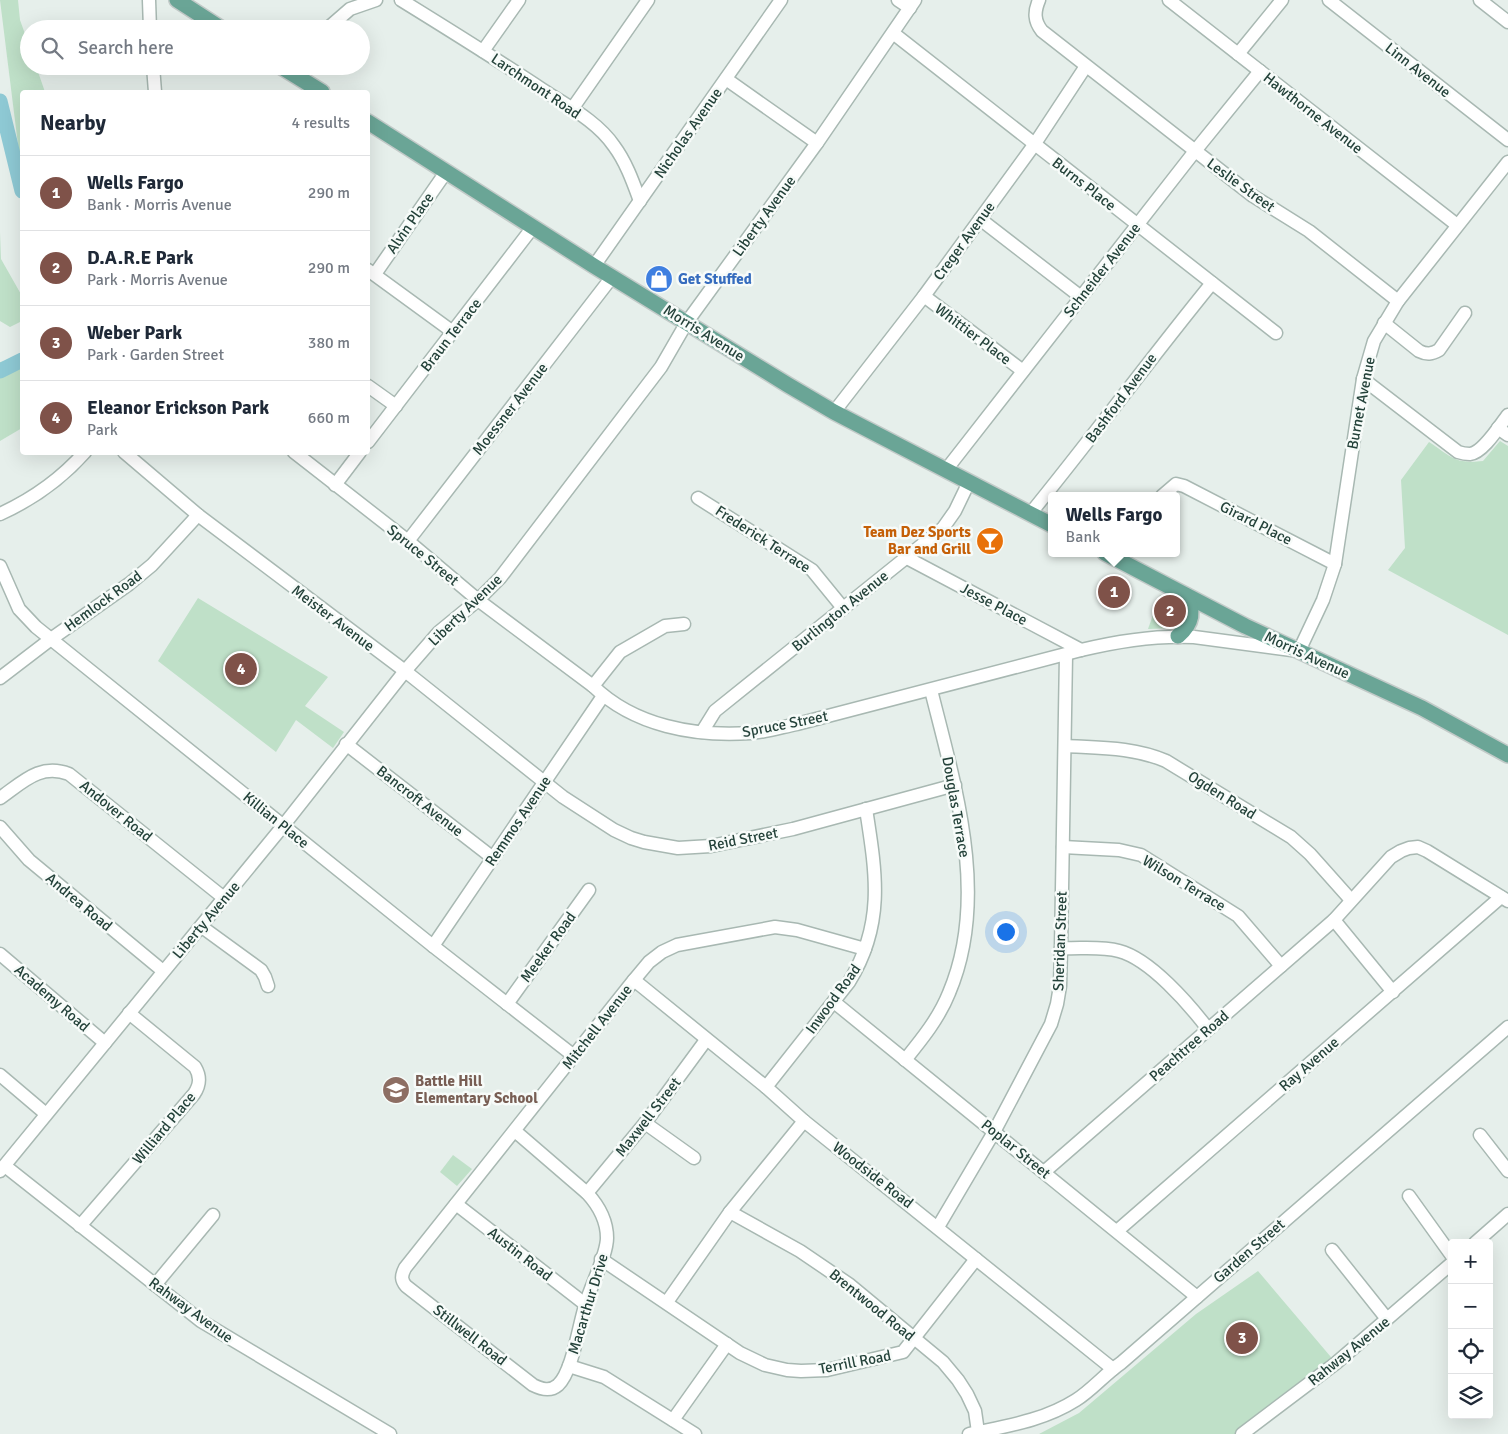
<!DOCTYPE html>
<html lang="en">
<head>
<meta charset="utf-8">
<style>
	:root { --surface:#fff; --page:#f2f2f3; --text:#1f2937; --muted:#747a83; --line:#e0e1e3; --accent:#7f5249 }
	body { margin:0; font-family:Signika,sans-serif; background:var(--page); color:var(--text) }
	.controls { position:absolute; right:15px; bottom:15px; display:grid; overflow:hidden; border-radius:5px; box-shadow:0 5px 20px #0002 }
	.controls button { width:45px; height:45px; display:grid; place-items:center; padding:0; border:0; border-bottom:1px solid var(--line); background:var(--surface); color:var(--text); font:25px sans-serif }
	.you { position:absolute; left:1005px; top:931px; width:18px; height:18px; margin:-12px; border:4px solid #fff; border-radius:50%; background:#1a73e8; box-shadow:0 0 0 8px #1a73e833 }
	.badge { display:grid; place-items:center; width:32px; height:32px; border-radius:50%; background:var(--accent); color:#fff; font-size:16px; font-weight:700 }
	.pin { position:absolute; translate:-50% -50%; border:2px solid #fff; box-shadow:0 1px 5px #0006 }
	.popup { position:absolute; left:1048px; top:492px; width:132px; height:65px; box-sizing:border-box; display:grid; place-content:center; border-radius:5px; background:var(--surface); filter:drop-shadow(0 1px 4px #0005); font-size:16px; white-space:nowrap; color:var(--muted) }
	.popup b { font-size:19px; color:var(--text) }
	.popup::after { content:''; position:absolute; left:50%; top:100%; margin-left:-10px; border:10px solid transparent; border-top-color:var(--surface) }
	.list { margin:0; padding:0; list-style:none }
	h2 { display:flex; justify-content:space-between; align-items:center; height:65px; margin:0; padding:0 20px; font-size:21px }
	h2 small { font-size:16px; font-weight:400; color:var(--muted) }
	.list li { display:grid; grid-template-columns:32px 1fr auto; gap:15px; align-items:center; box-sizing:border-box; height:75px; padding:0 20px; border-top:1px solid var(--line) }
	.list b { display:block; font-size:19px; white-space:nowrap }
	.list p { margin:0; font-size:16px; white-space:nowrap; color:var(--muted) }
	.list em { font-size:16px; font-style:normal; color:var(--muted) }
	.icon { flex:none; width:28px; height:28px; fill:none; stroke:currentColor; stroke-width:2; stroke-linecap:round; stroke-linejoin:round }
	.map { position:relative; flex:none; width:1508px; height:1434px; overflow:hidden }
	.search { position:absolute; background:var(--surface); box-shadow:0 5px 20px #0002; left:20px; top:20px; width:350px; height:55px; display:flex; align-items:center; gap:12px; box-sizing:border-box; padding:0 18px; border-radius:28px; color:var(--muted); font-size:19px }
	.panel { position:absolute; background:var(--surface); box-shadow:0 5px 20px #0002; left:20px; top:90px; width:350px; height:365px; border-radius:5px }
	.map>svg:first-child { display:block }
</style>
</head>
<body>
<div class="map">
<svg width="1508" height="1434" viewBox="0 0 1508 1434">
	<rect width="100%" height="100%" fill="#e6efeb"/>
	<g fill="#bfe0c8">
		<path d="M0,0H18L20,20L29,45V66H36L45,92H22V177Z"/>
		<path d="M0,232L1,259L22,296V321L10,327L0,321Z"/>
		<path d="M22,360V428L0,441V362Z"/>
		<path d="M1500,441L1508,446V635L1388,570L1405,548L1401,480L1429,442C1452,457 1454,464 1483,461Z"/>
		<path d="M1160,595L1185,609L1186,623L1176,628L1148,629Z"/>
		<path d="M198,598L328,677L305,706L344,732L333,748L296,720L276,752L158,661Z"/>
		<path d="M453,1155L472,1169L457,1186L440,1172Z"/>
		<path d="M1258,1271L1336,1363L1237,1434H1039L1079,1413L1196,1314Z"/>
	</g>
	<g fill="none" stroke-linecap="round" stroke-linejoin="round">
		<g stroke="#8ec9d4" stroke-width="15">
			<path d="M0,101L22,191"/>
			<path d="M0,371L22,360"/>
		</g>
		<g stroke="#a8b8b2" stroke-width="15">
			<g id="minor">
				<path d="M149,0L150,29"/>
				<path d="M401,0C448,29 496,59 543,90C567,106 597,121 614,146C626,162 633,182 640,201"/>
				<path d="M898,0L910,8"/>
				<path d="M1039,0C1034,12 1034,21 1042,31L1253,196L1309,231L1398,301"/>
				<path d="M1169,0L1457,225"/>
				<path d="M1329,0L1508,140"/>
				<path d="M1480,0L1508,22"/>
				<path d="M327,29L350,9L376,0"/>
				<path d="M893,33L1276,333"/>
				<path d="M483,51L519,0"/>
				<path d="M1238,54L1282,0"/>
				<path d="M153,66L155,92"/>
				<path d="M726,79L817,143"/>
				<path d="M572,109L648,0"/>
				<path d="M980,219L1081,297"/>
				<path d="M594,266L781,0"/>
				<path d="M368,270L453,332"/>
				<path d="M375,274L446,172"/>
				<path d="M924,296L1023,371"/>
				<path d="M1384,323L1419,351C1427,355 1432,354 1439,350L1465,313"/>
				<path d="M1363,379L1458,452C1461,453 1466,454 1470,454C1483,453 1500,425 1508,415"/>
				<path d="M368,386L396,406"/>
				<path d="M834,412L924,296L1034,145L1086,66"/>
				<path d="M1498,428L1508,435"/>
				<path d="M368,442L533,227"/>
				<path d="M124,452L198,515L405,671L563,797L614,830L631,838L644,842L678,848L711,846L793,829L955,785"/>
				<path d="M294,452L408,541L478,600L593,686C634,726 695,737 751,733C766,732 782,727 797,724L1081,650C1118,641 1155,635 1194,637L1299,651L1323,600L1335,564L1363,379L1374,341L1398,301L1508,162"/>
				<path d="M946,470L1195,151L1260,71"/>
				<path d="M335,485L360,452"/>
				<path d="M1162,496L1176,484L1184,486L1335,564"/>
				<path d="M698,498L812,570L843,608"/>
				<path d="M0,514C33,499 61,479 85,452"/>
				<path d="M1030,514C1092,438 1150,359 1212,283"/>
				<path d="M408,541L612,277"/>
				<path d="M907,558L1081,650"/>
				<path d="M0,566L19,609L36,627L433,946L574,1056"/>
				<path d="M0,678L51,639L129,584L152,565L198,515"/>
				<path d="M593,686L620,652L665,626L684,624"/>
				<path d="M702,732L715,711L943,528L955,511L969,482"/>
				<path d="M346,744L493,858"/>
				<path d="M1065,746C1100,748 1133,747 1166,761L1291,837L1310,854L1351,900"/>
				<path d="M0,798C23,782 40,763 69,774L224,898"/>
				<path d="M0,827L29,860L163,971"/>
				<path d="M1063,847L1119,850L1141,855L1238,916L1281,966"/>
				<path d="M1334,920L1393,992"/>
				<path d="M202,927L261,970L265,977L268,986"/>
				<path d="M433,946L603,696"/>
				<path d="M1061,948C1080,949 1101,946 1119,951C1150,959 1189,1004 1208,1029"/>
				<path d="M0,954L105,1043"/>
				<path d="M634,980L766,1087L804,1121L1113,1369"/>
				<path d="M834,1002L1197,1297"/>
				<path d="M507,1004L589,890"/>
				<path d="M905,1060C922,1039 939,1018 949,993C990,897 955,786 931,690"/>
				<path d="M0,1075L46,1114"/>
				<path d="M766,1087L849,982C885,924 876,873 866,809"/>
				<path d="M645,1123L694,1158"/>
				<path d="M515,1131L587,1193C599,1206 607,1220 607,1238C607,1255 591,1285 586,1303C579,1323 573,1371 558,1385C550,1392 541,1389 533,1385L406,1286C401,1280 401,1276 405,1268L634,980L649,962L662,952L677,945L775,927L797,930L865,949"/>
				<path d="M1480,1135L1508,1171"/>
				<path d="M5,1166L201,1321L390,1434"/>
				<path d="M0,1171L283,826L405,671L439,632L478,600L500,578L661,367L687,322L817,143L915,0"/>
				<path d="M1044,1172L1334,920L1391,857L1401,851L1409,848L1418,847L1427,851L1508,901"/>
				<path d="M587,1193L645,1123L706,1040"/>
				<path d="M1409,1196L1452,1256"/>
				<path d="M456,1204L585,1304"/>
				<path d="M730,1212L800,1251L850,1285L943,1362L958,1380L967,1394L975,1411L978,1432"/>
				<path d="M80,1226L194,1094C200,1085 201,1077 195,1067L129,1013"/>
				<path d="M938,1227L994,1132L1051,1024L1057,1004L1060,986L1061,948L1066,655"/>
				<path d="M1117,1231L1501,897"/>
				<path d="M1475,1243L1508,1214"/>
				<path d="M1332,1250L1387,1319"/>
				<path d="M601,1259L740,1353L765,1365L787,1370L801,1371L827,1370L903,1352L976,1259"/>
				<path d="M155,1285L213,1215"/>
				<path d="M667,1302L730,1212L804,1121"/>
				<path d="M569,1366L604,1377L695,1434"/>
				<path d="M673,1420L727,1344"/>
				<path d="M969,1434C1006,1426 1043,1421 1076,1400C1092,1390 1105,1374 1121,1363L1508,1027"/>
				<path d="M1242,1434L1336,1363L1452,1263"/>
			</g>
		</g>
		<g stroke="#c2cac8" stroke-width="18">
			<g id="major">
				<path d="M177,0L222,29"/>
				<path d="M280,66L322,92"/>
				<path d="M368,122L594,266L788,385L834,412L1052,525"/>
				<path d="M1105,553L1245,626L1422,708L1508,755"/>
				<path d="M1178,636C1192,624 1195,611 1185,595"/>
			</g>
		</g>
		<use href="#minor" stroke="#fff" stroke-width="12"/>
		<use href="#major" stroke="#6aa596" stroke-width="15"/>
	</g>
	<defs>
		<g id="shop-disc" transform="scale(1.4375)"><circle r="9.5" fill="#3f7fe0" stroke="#f7fbf9"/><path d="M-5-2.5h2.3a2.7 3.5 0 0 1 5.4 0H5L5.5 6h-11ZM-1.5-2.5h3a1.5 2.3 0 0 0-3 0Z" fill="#fff"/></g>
		<g id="bar-disc" transform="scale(1.4375)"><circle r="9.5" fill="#e8710a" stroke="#f7fbf9"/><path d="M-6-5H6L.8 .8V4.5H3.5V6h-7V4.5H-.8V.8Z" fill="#fff"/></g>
		<g id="school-disc" transform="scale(1.4375)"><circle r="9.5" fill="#8d6e63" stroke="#f7fbf9"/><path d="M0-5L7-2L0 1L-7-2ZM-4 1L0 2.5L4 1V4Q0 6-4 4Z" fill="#fff"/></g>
	</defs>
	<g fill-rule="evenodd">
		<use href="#shop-disc" x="659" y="279"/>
		<use href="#bar-disc" x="990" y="541"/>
		<use href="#school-disc" x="396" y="1090"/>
	</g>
	<g text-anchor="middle" stroke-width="5" stroke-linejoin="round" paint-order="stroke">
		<g font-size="15" fill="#24423a" stroke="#f7fbf9">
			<text transform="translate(1418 70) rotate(38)" y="5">Linn Avenue</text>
			<text transform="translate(536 86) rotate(34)" y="5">Larchmont Road</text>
			<text transform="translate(1313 113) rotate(38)" y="5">Hawthorne Avenue</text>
			<text transform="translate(688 133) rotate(-55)" y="5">Nicholas Avenue</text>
			<text transform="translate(1084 184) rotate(38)" y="5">Burns Place</text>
			<text transform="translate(1241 185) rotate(36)" y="5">Leslie Street</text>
			<text transform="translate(764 216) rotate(-54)" y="5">Liberty Avenue</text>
			<text transform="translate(410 223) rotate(-55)" y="5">Alvin Place</text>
			<text transform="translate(964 241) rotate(-54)" y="5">Creger Avenue</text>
			<text transform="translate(1102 270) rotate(-52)" y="5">Schneider Avenue</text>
			<text transform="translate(704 333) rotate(32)" y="5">Morris Avenue</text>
			<text transform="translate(973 334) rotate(37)" y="5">Whittier Place</text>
			<text transform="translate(451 335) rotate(-52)" y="5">Braun Terrace</text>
			<text transform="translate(1121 398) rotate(-53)" y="5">Bashford Avenue</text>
			<text transform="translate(1361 403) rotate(-79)" y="5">Burnet Avenue</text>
			<text transform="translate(510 409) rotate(-52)" y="5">Moessner Avenue</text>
			<text transform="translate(1256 523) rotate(27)" y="5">Girard Place</text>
			<text transform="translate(763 539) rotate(33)" y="5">Frederick Terrace</text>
			<text transform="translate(423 555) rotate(39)" y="5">Spruce Street</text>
			<text transform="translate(103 601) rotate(-36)" y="5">Hemlock Road</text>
			<text transform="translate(994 604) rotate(28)" y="5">Jesse Place</text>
			<text transform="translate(465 610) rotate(-44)" y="5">Liberty Avenue</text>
			<text transform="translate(840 611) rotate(-39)" y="5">Burlington Avenue</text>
			<text transform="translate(333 618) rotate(37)" y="5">Meister Avenue</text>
			<text transform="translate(1307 655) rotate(25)" y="5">Morris Avenue</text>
			<text transform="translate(785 724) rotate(-11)" y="5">Spruce Street</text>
			<text transform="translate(1222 795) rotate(32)" y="5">Ogden Road</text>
			<text transform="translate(420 801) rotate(38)" y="5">Bancroft Avenue</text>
			<text transform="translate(956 807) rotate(80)" y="5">Douglas Terrace</text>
			<text transform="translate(116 811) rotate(39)" y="5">Andover Road</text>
			<text transform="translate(276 820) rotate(39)" y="5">Killian Place</text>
			<text transform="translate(518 821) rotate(-56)" y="5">Remmos Avenue</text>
			<text transform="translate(743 839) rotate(-11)" y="5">Reid Street</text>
			<text transform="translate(1184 883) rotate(31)" y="5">Wilson Terrace</text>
			<text transform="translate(79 902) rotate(40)" y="5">Andrea Road</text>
			<text transform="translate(206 920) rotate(-50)" y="5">Liberty Avenue</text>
			<text transform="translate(1060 941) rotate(-88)" y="5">Sheridan Street</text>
			<text transform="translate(548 947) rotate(-54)" y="5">Meeker Road</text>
			<text transform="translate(52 998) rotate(41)" y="5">Academy Road</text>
			<text transform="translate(833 999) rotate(-54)" y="5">Inwood Road</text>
			<text transform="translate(597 1027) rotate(-52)" y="5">Mitchell Avenue</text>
			<text transform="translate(1189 1046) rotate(-41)" y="5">Peachtree Road</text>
			<text transform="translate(1309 1064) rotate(-41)" y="5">Ray Avenue</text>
			<text transform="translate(648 1117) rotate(-52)" y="5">Maxwell Street</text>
			<text transform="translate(164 1128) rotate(-50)" y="5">Williard Place</text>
			<text transform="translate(1016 1149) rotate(39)" y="5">Poplar Street</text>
			<text transform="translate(873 1175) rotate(38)" y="5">Woodside Road</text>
			<text transform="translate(1249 1251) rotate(-41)" y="5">Garden Street</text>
			<text transform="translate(520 1254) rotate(38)" y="5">Austin Road</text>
			<text transform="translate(588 1304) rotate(-73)" y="5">Macarthur Drive</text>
			<text transform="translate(872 1305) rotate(39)" y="5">Brentwood Road</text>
			<text transform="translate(191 1310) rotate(36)" y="5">Rahway Avenue</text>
			<text transform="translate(470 1335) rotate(38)" y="5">Stillwell Road</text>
			<text transform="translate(1349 1351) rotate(-39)" y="5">Rahway Avenue</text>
			<text transform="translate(855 1362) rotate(-11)" y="5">Terrill Road</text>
		</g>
		<g font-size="15" font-weight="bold" fill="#366cbe" stroke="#f7fbf9" text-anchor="start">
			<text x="678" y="284">Get Stuffed</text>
		</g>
		<g font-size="15" font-weight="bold" fill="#c56008" stroke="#f7fbf9" text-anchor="end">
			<text x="971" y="537">Team Dez Sports<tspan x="971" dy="17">Bar and Grill</tspan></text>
		</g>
		<g font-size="15" font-weight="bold" fill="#785e54" stroke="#f7fbf9" text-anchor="start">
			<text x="415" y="1086">Battle Hill<tspan x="415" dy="17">Elementary School</tspan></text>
		</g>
	</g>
</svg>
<div class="controls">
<button>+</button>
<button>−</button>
<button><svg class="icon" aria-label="locate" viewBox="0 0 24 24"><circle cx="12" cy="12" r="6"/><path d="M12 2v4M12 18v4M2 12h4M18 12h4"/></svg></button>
<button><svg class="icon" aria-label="layers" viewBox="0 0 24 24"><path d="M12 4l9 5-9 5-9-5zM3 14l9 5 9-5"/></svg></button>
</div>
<div class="you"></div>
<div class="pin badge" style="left:1114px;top:592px">1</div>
<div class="popup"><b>Wells Fargo</b>Bank</div>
<div class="pin badge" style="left:1170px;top:611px">2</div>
<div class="pin badge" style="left:1242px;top:1338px">3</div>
<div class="pin badge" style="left:241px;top:669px">4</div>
<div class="search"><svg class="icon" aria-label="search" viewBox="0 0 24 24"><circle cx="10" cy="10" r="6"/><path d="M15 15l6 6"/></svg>Search here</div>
<section class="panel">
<h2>Nearby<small>4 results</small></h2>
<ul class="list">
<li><span class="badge">1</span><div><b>Wells Fargo</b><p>Bank · Morris Avenue</p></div><em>290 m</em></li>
<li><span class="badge">2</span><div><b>D.A.R.E Park</b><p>Park · Morris Avenue</p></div><em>290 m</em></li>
<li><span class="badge">3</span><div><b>Weber Park</b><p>Park · Garden Street</p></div><em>380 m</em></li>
<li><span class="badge">4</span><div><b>Eleanor Erickson Park</b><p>Park</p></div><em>660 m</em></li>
</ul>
</section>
</div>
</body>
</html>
